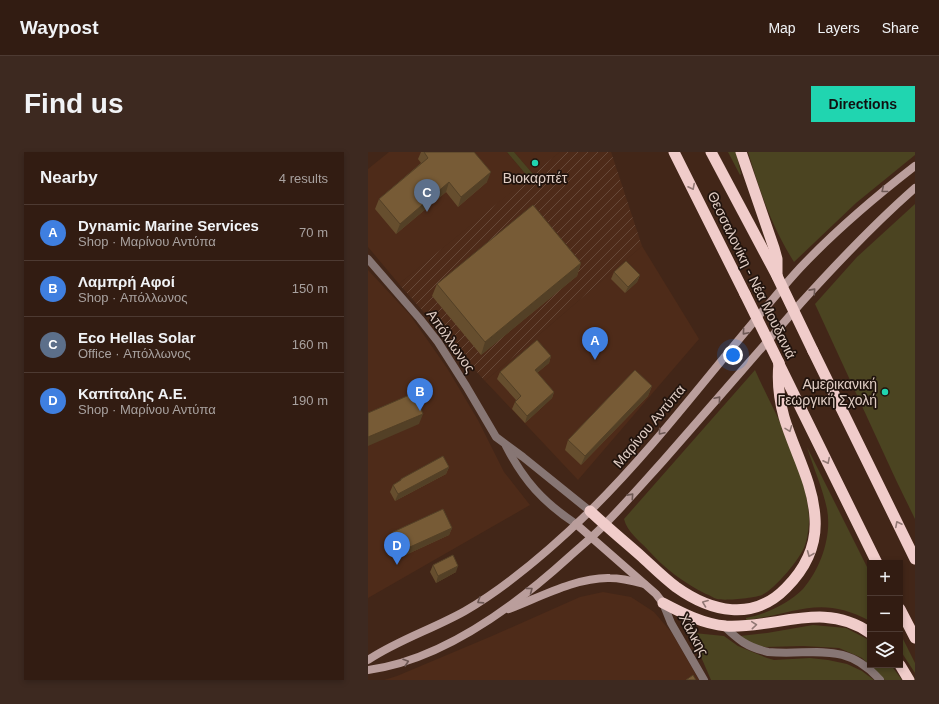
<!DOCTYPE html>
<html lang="en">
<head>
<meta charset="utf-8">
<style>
	:root { --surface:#321c12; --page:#3d2920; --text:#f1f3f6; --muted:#a8a19f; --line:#4d3a32; --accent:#20d5b0 }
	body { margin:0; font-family:Helvetica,sans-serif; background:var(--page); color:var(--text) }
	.controls { position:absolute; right:12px; bottom:12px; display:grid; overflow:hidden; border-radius:0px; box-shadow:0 2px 6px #0003 }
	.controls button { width:36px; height:36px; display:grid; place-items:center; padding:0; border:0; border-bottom:1px solid var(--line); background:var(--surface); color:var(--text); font:20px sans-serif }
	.you { position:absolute; left:365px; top:203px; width:14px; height:14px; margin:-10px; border:3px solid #fff; border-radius:50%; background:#1a73e8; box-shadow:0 0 0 6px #1a73e833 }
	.badge { display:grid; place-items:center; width:26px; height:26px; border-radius:50%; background:var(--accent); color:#fff; font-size:13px; font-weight:700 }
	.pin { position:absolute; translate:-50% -33px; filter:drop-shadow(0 1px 2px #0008) }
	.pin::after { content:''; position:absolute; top:21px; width:14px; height:12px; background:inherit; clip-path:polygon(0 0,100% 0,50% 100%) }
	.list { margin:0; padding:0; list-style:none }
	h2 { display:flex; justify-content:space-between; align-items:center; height:52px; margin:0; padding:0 16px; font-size:17px }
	h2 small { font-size:13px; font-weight:400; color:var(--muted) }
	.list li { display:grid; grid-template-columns:26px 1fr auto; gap:12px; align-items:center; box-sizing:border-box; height:56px; padding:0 16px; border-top:1px solid var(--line) }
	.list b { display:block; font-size:15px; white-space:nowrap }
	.list p { margin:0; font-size:13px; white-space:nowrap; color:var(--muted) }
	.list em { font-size:13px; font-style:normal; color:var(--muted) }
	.icon { flex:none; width:22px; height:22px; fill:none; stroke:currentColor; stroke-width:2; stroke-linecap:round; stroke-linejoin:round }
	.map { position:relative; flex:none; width:547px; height:528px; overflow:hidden; border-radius:0px }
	header { display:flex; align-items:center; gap:24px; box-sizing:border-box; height:56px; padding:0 20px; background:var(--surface); border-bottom:1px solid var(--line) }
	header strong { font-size:19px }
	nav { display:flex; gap:22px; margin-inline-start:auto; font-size:14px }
	.intro { display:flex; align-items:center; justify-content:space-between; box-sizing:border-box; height:96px; padding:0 24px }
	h1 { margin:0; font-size:28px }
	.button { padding:10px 18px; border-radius:0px; background:var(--accent); color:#111; font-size:14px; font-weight:700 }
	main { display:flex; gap:24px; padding:0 24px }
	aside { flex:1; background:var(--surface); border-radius:0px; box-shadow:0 2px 6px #0003 }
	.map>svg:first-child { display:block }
</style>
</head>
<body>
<header>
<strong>Waypost</strong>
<nav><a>Map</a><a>Layers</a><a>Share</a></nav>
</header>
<div class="intro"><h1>Find us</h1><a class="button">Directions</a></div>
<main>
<aside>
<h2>Nearby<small>4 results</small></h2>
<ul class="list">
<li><span class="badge" style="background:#3f7fe0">A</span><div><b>Dynamic Marine Services</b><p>Shop · Μαρίνου Αντύπα</p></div><em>70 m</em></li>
<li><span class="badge" style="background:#3f7fe0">B</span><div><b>Λαμπρή Αφοί</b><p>Shop · Απόλλωνος</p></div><em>150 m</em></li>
<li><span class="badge" style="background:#5c6f8a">C</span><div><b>Eco Hellas Solar</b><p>Office · Απόλλωνος</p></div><em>160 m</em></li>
<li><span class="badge" style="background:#3f7fe0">D</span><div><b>Καπίταλης Α.Ε.</b><p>Shop · Μαρίνου Αντύπα</p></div><em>190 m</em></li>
</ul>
</aside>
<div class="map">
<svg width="547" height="528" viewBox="0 0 547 528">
	<defs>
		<pattern id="industrial-furrows" width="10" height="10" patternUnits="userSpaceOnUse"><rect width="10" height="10" fill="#4e2b19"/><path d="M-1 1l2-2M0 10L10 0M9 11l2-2" fill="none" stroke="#674939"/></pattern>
	</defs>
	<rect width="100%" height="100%" fill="#422618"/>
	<g fill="#4e2b19">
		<path d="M21,0H139L161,26L31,132L0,95V17Z"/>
		<path d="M146,0H192L165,22Z"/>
		<path d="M274,94L331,187L210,328L117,229Z"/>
		<path d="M0,118L42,163L79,216L110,268L136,320L162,353L0,446Z"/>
		<path d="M235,440L263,445L286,460L304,481L331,528H16L29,524L124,484L212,445Z"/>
	</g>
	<path fill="url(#industrial-furrows)" d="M192,0H243L274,94L117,229L31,132Z"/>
	<g fill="#4b4421">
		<path d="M139,0H146L165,22L161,26Z"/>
		<path d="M360,0H368L373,22L372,23Z"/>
		<path d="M380,0H547V3L488,51L426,110C403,73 393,42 380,0Z"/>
		<path d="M547,52V367L528,328L447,152L489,105Z"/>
		<path d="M387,218C408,265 438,313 441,366C441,373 440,385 437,393C433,406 407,437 394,443C387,446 357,449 349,447C345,446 342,443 338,442C316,431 296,416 280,398C272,389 259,380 256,367Z"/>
		<path d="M439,295L502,421V469C452,442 428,462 378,468V466C397,463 421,451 435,437C453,416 464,384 459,357C455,337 445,315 439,295Z"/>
		<path d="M445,473L478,476L501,488L502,490V513H523L534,528H517L494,506L471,496L435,494L397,495L384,493L372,484L399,481Z"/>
		<path d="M326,481L356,484L370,494L399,506L406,508L442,506L460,508L479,512L494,519L506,528H343L324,484Z"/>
		<path d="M532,481L547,511V521L532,498Z"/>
	</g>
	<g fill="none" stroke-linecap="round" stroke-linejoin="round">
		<g stroke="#877674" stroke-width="8">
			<path d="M0,107L52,167L70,190L98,234L128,285L155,305L222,359"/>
			<path d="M138,294C156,329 175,350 208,372"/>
			<path d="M295,451L303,471L336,528"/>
			<path d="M355,473C370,488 379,495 400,500C446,504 477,488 512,528"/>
		</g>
		<g stroke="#ba9e9c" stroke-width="8">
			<path d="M208,372L288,442L295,451"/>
			<path d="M141,457C172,445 209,425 242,426C254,426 265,429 276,432"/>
			<path d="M0,508C30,488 65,477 97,459C143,432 184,396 222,359C284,298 337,227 393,161C406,146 419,130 432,116C468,78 507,45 547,14"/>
			<path d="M0,518C75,508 147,454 201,405C213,394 226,384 237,372C257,352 276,330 295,309C341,257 386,204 432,152C469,111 506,72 547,36"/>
		</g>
		<g stroke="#f0ccca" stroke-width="11">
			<path d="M306,0L377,142"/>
			<path d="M343,0L409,124"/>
			<path d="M373,0L406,96L409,107V123"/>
			<path d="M445,199L547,407"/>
			<path d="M411,212L509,411"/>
			<path d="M222,359C239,375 257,390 274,405C285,415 296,426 308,435C343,460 385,470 418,436C437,417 449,394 447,366C445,330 426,299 416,265C411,247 409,230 411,211"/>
			<path d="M295,451C314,461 335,472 358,474C408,477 456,448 502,481"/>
			<path d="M532,457L547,486"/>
			<path d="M532,513L541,528"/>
		</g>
		<g stroke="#f0ccca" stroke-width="11">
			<path d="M409,124L445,199"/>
			<path d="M377,142L411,211"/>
		</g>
	</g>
	<g fill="#664e2e">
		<path d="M53,0H106L119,30L90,55L78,40L28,82L7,57L11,47L53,11L50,7Z"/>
		<path d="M213,111L209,124L113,203L64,144L69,132Z"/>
		<path d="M246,120L272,123L269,130L257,141L243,127Z"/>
		<path d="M183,204L181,211L169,221L186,240L184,246L157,271L144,257L147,250L148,248L129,227L132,220Z"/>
		<path d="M284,234L280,244L213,313L197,298L200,288Z"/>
		<path d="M81,315L78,322L27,349L22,340L25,333L32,329L33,327Z"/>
		<path d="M84,376L81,383L31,406L22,387L25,380Z"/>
		<path d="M65,413L88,420L68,431L62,420Z"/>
	</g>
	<g fill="#534026">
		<path d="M123,20L119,30L90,55L93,45Z"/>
		<path d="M81,30L78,40L28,82L32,72Z"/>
		<path d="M213,111L209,124L113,203L117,190Z"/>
		<path d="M272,123L269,130L257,141L260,135Z"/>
		<path d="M183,204L181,211L164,225L167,218Z"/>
		<path d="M284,234L280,244L213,313L217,304Z"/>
		<path d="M186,240L184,246L157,271L159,264Z"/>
		<path d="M55,262L51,272L0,294V285Z"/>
		<path d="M81,315L78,322L27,349L30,342Z"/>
		<path d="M84,376L81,383L31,406L33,399Z"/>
		<path d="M90,414L88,420L68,431L70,424Z"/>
	</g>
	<g fill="#775b36" stroke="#534026">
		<path d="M56,0H106L123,20L93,45L81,30L32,72L11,47L60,6Z"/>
		<path d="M165,53L213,111L117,190L69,132Z"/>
		<path d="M258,109L272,123L260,135L246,120Z"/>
		<path d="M169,188L183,204L167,218L186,240L159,264L147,250L153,244L132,220Z"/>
		<path d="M267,218L284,234L217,304L200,288Z"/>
		<path d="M46,241L55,262L0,285V261Z"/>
		<path d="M75,304L81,315L30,342L25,333L33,328V327Z"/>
		<path d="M75,357L84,376L33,399L25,380Z"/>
		<path d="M85,403L90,414L70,424L65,413Z"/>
		<path d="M325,523L328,528H318Z"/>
	</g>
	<defs><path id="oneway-chevron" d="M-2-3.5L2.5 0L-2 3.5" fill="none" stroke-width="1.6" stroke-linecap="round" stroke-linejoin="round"/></defs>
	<g stroke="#927975">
		<use href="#oneway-chevron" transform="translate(324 35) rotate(63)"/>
		<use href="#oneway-chevron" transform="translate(421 277) rotate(69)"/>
		<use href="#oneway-chevron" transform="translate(459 309) rotate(64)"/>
		<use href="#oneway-chevron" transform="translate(530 372) rotate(-117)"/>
		<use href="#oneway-chevron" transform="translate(442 402) rotate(112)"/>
		<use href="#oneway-chevron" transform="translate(337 451) rotate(-159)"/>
		<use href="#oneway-chevron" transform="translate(386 473) rotate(-5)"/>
	</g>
	<g stroke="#6d5854">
		<use href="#oneway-chevron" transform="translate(516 38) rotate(141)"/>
		<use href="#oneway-chevron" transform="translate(445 139) rotate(-48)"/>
		<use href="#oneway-chevron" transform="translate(377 180) rotate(131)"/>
		<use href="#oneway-chevron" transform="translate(350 247) rotate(-49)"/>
		<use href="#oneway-chevron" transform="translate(293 280) rotate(130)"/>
		<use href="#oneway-chevron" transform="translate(263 344) rotate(-48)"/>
		<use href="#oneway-chevron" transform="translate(162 438) rotate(-37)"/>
		<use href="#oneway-chevron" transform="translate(112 449) rotate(147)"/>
		<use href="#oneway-chevron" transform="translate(38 510) rotate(-18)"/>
	</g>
	<g fill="#20d5b0" stroke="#20130d" stroke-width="1.5">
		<circle cx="167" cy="11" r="4"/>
		<circle cx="517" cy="240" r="4"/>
	</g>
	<g text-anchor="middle" stroke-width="3.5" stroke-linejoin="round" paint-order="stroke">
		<g font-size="14" fill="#e0cdc4" stroke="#20130d">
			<text x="167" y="31">Βιοκαρπέτ</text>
			<text x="509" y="237" text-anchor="end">Αμερικανική<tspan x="509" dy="16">Γεωργική Σχολή</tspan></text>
		</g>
		<g font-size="14" fill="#e0cdc4" stroke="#20130d">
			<text transform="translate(384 123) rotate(64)" y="5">Θεσσαλονίκη - Νέα Μουδανιά</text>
			<text transform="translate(83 189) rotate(55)" y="5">Απόλλωνος</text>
			<text transform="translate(281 274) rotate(-50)" y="5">Μαρίνου Αντύπα</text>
			<text transform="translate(326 483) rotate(61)" y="5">Χάλκης</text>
		</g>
	</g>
</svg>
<div class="controls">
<button>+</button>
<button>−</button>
<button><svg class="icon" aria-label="layers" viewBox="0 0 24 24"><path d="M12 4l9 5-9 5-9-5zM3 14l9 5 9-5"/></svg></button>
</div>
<div class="you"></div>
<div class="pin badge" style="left:227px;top:208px;background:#3f7fe0">A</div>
<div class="pin badge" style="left:52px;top:259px;background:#3f7fe0">B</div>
<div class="pin badge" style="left:59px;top:60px;background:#5c6f8a">C</div>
<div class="pin badge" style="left:29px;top:413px;background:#3f7fe0">D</div>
</div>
</main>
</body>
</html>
